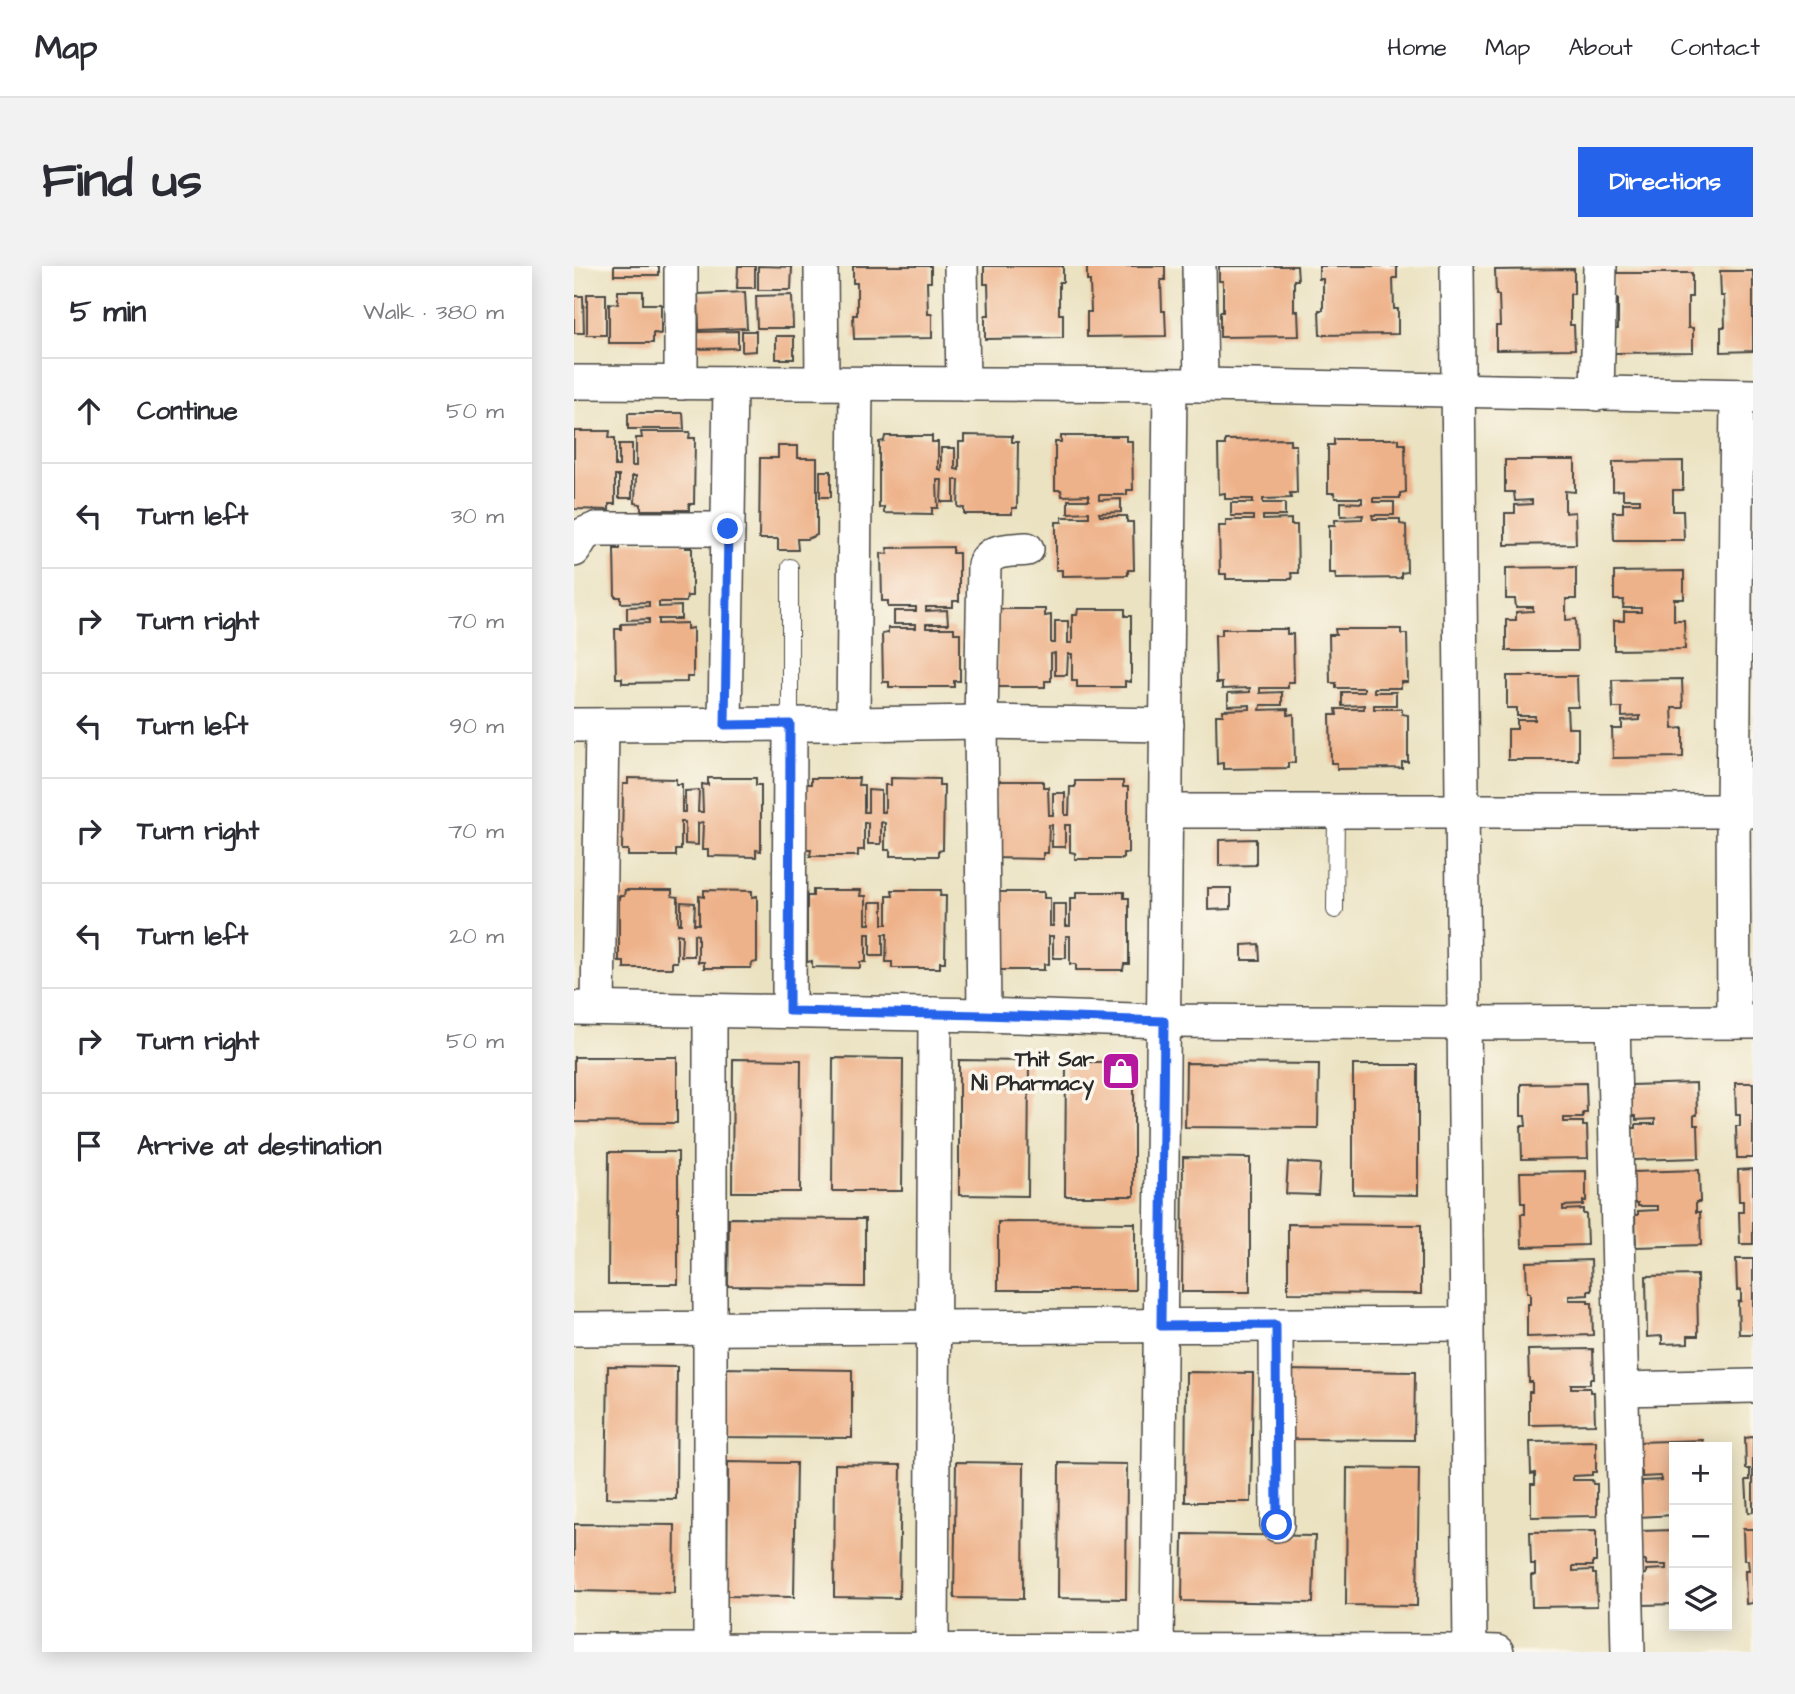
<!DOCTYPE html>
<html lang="en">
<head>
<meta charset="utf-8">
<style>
	:root { --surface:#fff; --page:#f2f2f3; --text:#2b2b33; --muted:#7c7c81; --line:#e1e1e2; --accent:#2563eb }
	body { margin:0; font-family:"Architects Daughter",sans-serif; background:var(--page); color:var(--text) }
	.controls { position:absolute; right:21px; bottom:21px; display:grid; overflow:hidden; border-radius:0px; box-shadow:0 4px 18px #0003 }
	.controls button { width:63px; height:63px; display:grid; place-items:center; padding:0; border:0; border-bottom:2px solid var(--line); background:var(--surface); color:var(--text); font:35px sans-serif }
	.stop { position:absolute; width:21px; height:21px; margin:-16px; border:5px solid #2563eb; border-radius:50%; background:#fff }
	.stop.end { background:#2563eb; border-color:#fff; box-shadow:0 2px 7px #0008 }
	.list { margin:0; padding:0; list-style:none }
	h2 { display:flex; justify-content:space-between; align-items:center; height:91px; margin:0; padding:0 28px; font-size:30px }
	h2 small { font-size:23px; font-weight:400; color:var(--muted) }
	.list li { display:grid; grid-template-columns:46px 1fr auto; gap:21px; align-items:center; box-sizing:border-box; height:105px; padding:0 28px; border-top:2px solid var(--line) }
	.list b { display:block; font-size:26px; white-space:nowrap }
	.list em { font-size:23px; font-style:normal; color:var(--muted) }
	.icon { flex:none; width:38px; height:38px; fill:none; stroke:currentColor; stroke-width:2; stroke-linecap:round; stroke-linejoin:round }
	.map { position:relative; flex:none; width:1179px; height:1386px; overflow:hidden; border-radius:0px }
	header { display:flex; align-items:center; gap:42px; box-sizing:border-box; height:98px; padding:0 35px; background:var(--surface); border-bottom:2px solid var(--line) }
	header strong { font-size:33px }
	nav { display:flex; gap:38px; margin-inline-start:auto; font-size:24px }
	.intro { display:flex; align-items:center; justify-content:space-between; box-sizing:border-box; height:168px; padding:0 42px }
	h1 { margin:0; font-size:49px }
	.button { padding:18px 32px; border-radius:0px; background:var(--accent); color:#fff; font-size:24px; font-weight:700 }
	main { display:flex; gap:42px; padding:0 42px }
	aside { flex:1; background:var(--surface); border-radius:0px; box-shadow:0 4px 18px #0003 }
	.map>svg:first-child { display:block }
</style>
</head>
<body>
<header>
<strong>Map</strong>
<nav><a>Home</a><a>Map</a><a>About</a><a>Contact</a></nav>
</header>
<div class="intro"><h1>Find us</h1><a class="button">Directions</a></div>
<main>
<aside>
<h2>5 min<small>Walk · 380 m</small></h2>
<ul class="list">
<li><svg class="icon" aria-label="ahead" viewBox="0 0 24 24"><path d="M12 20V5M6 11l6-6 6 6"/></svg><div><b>Continue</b></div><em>50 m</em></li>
<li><svg class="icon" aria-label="left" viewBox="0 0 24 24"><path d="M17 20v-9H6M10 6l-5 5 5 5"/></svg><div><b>Turn left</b></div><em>30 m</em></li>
<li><svg class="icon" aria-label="right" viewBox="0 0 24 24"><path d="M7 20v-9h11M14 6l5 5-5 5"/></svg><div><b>Turn right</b></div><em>70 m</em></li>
<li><svg class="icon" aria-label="left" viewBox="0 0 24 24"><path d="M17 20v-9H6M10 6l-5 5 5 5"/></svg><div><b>Turn left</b></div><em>90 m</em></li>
<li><svg class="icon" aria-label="right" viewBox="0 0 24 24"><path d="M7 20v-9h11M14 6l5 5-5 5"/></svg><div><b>Turn right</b></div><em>70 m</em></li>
<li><svg class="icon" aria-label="left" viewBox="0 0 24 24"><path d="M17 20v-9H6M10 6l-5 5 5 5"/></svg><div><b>Turn left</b></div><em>20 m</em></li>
<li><svg class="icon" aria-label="right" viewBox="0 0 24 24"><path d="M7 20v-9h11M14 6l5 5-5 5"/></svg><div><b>Turn right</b></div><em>50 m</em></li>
<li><svg class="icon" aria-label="arrive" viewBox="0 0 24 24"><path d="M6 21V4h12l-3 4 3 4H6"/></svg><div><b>Arrive at destination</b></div></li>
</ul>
</aside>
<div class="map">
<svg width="1179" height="1386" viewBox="0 0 1179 1386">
	<rect width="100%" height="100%" fill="#fbf7ec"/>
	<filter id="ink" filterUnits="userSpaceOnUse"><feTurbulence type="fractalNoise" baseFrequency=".0143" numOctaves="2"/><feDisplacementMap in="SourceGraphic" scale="14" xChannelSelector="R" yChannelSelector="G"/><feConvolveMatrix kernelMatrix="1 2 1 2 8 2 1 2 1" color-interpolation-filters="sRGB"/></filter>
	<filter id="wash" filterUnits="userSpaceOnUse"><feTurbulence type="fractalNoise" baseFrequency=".00686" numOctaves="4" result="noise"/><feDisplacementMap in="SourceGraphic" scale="28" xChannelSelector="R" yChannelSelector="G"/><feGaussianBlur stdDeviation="1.57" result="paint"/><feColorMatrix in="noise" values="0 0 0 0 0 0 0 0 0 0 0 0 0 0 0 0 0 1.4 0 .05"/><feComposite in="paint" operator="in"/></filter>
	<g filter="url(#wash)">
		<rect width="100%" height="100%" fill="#ebe2c1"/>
		<g id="blocks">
			<g fill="#eeb28a">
				<rect x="40" y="0" width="45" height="9"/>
				<path d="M164,0H181V22H163Z"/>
				<path d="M184,0L218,1L217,24H184Z"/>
				<path d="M279,0H357V16H353L354,48H358V72L280,73L279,49H283V17H279Z"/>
				<path d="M410,0H489V16H485V48H489V72L411,73V49H415L414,18H410Z"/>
				<path d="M513,0H591V14H587L588,45H591L592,70L513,71V46H517L516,15H513Z"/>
				<path d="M645,0H723L724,14H720V45H724L725,70L646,71V46H649V15H645Z"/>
				<path d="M745,0H823V12H819L820,43H824V68L746,69L745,44H749V13H745Z"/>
				<path d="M1000,3V28H996V59H1000L1001,83L922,84V60H926L925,29H922L921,4Z"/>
				<path d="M1146,5H1179V85L1147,86V61H1151L1150,30H1147Z"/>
				<path d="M1040,7H1118V31H1114V62H1119V86L1041,87L1040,63H1044V32H1040Z"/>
				<path d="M44,25H69V38H87V68L79,67V77H35V37L44,38Z"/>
				<path d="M171,26L173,62L125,64L124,28Z"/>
				<rect x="13" y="28" width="19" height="41"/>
				<path d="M218,29L219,62H183L182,30Z"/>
				<path d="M0,30H9L10,67H0Z"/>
				<path d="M164,65V82L123,83V66Z"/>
				<path d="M168,65H182V85L168,86Z"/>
				<rect x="202" y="70" width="18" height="23"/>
				<path d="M54,147H109L110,163H54Z"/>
				<path d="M0,165H36L35,172H41V200H45V178H58V200H62V172H68L67,166H116L115,172H121L120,238H115V244H67V238L61,237L62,210H58V232H45V210H41V238H35V244L0,243Z"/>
				<path d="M390,169L438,170V176H444L443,242H438V248H390V242L384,241L385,214H380V236H367L368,214H363L364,242H358V248L310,247V241L305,242V176L310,175L311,170H358V176H364V203L367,204V182H381V203L385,204V176H390Z"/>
				<path d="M487,170H552V175H558L559,224H553V229H525V234L547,233V246L525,247L526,250H553V256H559L560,304H554V309L488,310V304H482V256H488V251H515V246L494,247V234H515V229L488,230L487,224H481V176H487Z"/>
				<path d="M716,173V179H722L723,227H716L717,232L689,233V237H711V250H689V254L717,253V259H723L724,307H717L718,313H652V308H646L645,260H652V254H679V250H657V237H679V233H651V227L645,228L644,179H651V174Z"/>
				<path d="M760,173H825V178H831L832,226L826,227V232H799V236H820V249H798L799,253H826V258L832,259L833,306L827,307V312L762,313L761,307H755V259H761V254L788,253L789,249L767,250V236L788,237V232H761L760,227H754V179H760Z"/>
				<path d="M204,180H224V192H243V269L233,273H223L224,284H204V273H185L186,192H204Z"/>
				<path d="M931,194H1001V226L991,225V247L1001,246L1002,278L931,279V247H941V239L958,238V234L941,235L940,226H931Z"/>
				<path d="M1109,195V224H1099V245H1109L1110,274H1040L1039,246H1049V237H1066V233H1049V224L1039,225V196Z"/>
				<rect x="246" y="205" width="11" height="26"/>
				<path d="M46,277H112V282H118V330H113L112,336H85V341L107,340V353H85V358L113,357V363L119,362V411H113V416L48,417V412H42L41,363H47V358L75,357V353L53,354V341L75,340V336L47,337V331H41L40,283H46Z"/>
				<path d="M379,281V287H385V335H379V341H352V345L373,344L374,358H352V362H380V367H386V415H380V421H315V416H309L308,368L314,367V362H342V358H320V345H342V341H314V335H308L307,287L314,288L313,282Z"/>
				<path d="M1002,301V333H992V354L1002,353L1003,385H932V354H942V346L959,345V341H942L941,333H932V302Z"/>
				<path d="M1110,305V333H1100V354H1110L1111,383L1040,384V355H1050V346H1067V342H1049L1050,334H1040V306Z"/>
				<path d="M424,343H471V350L477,349V377H481V355H494V377H498V349H503L504,343H551V350H557V416L551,415V421H503V415H498V388H494L493,409H481V387L477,388V415H471V421H423Z"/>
				<path d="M648,363H713V368H719L720,416H714V422H686V427L708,426V439H687L686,444L714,443V449L720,448L721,497H714V502L649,503V497L643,498L642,449H649V444L676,443V439L654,440V427L676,426V422L648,423V417H642L641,369H648Z"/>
				<path d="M761,363H827V368H833L834,416H827V422H800V426H822V439H800V443H828V448L834,449V496H828V502L763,503V497H757L756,449H763L762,443H790V439L768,440V426H790V422H762V417H756L755,369H762Z"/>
				<path d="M933,410H1003L1004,441H993L994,462H1004V494H934V463H943V454H961V450H943V442H933Z"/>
				<path d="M1108,413L1109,442H1098L1099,463L1109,462V491L1039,492L1038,463H1048V455L1066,454V450L1048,451V442H1039L1038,414Z"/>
				<path d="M54,512L102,513V518H108V546H111V525L125,524L124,546H129L128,518L134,519V512H182V519H187V585L182,584V591L134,590V584H128L129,556L124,557V579L111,578V556H107V584H102V590H54V584H48L49,518H54Z"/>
				<path d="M237,512H285L284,519H290V546H294V524L307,525V546H311V519H317V512L365,513V519H370L369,584L364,585V590H316V584H311V557L307,556V578H294V557H290V584H284V590H236L237,584H231V518H237Z"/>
				<path d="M421,515H469V521H474L475,549H479V527H491V549H495L496,521H501V515H549V521H554V587H549V593H501V587L496,586V559H491V581H478V559H475L474,587H469V593L421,592Z"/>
				<path d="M682,573V599L645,600V574Z"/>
				<path d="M634,622H657V643L634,644Z"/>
				<path d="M51,624H98V630L104,631V658H107V636L121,637L120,658H125V630L130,631V624L178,625V631L183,630V696L178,697L177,702H130V696H124V669L120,668V690H107L108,669L103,668V696H98V702H50V696H45V630H50Z"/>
				<path d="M239,624H287L286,630H292V658H296V636H309V658H313V630H319L318,624H367L366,630H372L371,696H366V702H318V696H312L313,668H309V690H296V668H292V696H286V702L238,701V695L233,696V630H239Z"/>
				<path d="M422,626H470V632H476V660H479V638H492V660H496V632H502V626H550V632H555V698H550L549,704H502V698H496V670H492V692H479V670H475V698H470V704H422Z"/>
				<path d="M685,678L686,694H668V679Z"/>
				<path d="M0,791H103V857L0,856Z"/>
				<path d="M259,792L329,793L328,925H258Z"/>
				<path d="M159,793L227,794L226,926H158Z"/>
				<path d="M385,794L455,795L454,930L385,929Z"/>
				<path d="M492,796H560V930H491Z"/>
				<path d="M612,797L745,798L744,862L611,861Z"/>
				<path d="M779,799H844V929L779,928Z"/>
				<path d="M1012,817L1013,847H1009V852H990V856H1009V860H1013L1014,892L948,893L947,860H952L951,850H947V818Z"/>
				<path d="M1122,817L1123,849H1120V859H1124L1125,892L1059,894L1058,862H1062V858H1081V853L1062,854V850H1058L1057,819Z"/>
				<path d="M1161,817H1179V892H1163L1162,860H1166V849H1162Z"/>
				<path d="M35,886H104V1018H34Z"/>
				<path d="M609,891L676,892V1026H608Z"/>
				<path d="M714,896L746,898L744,929L712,928Z"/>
				<path d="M1179,903V978H1166L1165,946H1169V935H1165L1164,904Z"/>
				<path d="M1125,904L1126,936H1122V946H1126L1127,979L1062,981L1061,949H1064V945L1084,944V940H1064V937H1060L1059,906Z"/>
				<path d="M1012,905V935H1009V939L989,940V944L1009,943V948H1012L1013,979L948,981L947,948H951V937H947L946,906Z"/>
				<path d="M155,952L291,953V1021L154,1020Z"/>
				<path d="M424,956L561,957V1024H424Z"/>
				<path d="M714,958L847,959V1028L714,1027Z"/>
				<path d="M1162,993H1179V1068H1165L1164,1036L1167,1035V1024L1163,1025Z"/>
				<path d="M1017,994L1018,1025H1014V1029L995,1030V1034H1014V1037H1018L1019,1069L953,1071V1038H956V1027H953L952,996Z"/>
				<path d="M1123,1009L1124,1070H1114V1077L1088,1078V1070L1073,1071L1072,1010Z"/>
				<path d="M1019,1083L1020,1113H1016V1118H997V1122H1016V1126H1020L1021,1158L955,1159V1126H958V1116H955L954,1084Z"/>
				<path d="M34,1100L103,1101L102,1233L32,1232Z"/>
				<path d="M146,1102L278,1104V1172L146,1171Z"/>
				<path d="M712,1104L841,1106L840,1174L712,1173Z"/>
				<path d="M612,1106L679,1107L677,1236H611Z"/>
				<path d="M1179,1171V1246L1174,1247L1172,1214H1176V1203H1172L1171,1172Z"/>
				<path d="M1129,1174V1181H1100V1249L1065,1251L1064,1219H1068V1215L1088,1214L1087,1210L1068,1211V1206L1064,1207L1063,1176Z"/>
				<path d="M1022,1175V1206H1018V1209L999,1210V1214H1018L1019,1218H1023V1250L957,1251V1218H961V1207L957,1208L956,1176Z"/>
				<path d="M154,1196L222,1197L220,1331L153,1330Z"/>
				<path d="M382,1196L450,1197L449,1333L380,1332Z"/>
				<path d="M485,1197L553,1198L552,1333L484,1332Z"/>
				<path d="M261,1198L327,1199L325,1332L260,1331Z"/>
				<path d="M773,1202L845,1203L843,1340L772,1339Z"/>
				<path d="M0,1258L101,1259L100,1327L0,1325Z"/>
				<path d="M1169,1263H1179V1337L1172,1338L1171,1305H1175L1174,1294H1170Z"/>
				<path d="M1100,1264V1338L1070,1339L1069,1308H1072V1304L1092,1303V1299H1072V1295H1068L1067,1265Z"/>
				<path d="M1022,1265V1296H1019V1300H999V1305L1019,1304V1308H1022L1023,1340L958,1341L957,1309H961V1298H957L956,1266Z"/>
				<path d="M609,1268L741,1270L739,1337L608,1335Z"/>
			</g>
		</g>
	</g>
	<g filter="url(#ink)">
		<use href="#blocks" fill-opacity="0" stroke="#484642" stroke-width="2"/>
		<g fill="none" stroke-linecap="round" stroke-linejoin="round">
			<g stroke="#484642" stroke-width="18">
				<g id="service">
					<path d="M216,301V458"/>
					<path d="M761,644L762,545"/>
				</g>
			</g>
			<g stroke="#484642" stroke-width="36">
				<g id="minor">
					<path d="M107,0V117"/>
					<path d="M247,0L248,117"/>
					<path d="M387,0L389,118"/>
					<path d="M625,0L627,119"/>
					<path d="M883,0L896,1386"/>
					<path d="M0,116L627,119L1179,130"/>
					<path d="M1023,128L1026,0"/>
					<path d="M0,284L10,268L22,263H154"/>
					<path d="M279,458L282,118"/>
					<path d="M0,459L279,458L407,456L593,459"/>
					<path d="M151,459L156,117"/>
					<path d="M592,545H1179"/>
					<path d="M0,742L410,749L590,755L890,757L1179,756"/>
					<path d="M24,742L28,459"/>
					<path d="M215,745L216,458"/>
					<path d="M410,749L407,456L410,299C417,282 436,285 453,283"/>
					<path d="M1039,756L1054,1386"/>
					<path d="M1160,756L1159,545L1163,130"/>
					<path d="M702,1059L703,1259"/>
					<path d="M0,1063L893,1058"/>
					<path d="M1048,1123L1179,1120"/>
					<path d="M0,1384L896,1385L923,1386"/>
					<path d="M136,1384V744"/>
					<path d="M358,1384L361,748"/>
					<path d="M583,1385L596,119"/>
				</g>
			</g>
			<use href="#service" stroke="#fff" stroke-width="16"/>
			<use href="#minor" stroke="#fff" stroke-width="33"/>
		</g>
	</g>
	<g fill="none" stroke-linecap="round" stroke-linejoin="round" filter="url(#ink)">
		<path stroke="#2563eb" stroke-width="9" d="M154,263L151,459L216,458L215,745L410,749L590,755L587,1060L702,1059L703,1259"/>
	</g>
	<defs>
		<g id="shop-square" transform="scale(2.0125)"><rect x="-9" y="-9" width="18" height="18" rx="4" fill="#b5179e" stroke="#fbf7ec"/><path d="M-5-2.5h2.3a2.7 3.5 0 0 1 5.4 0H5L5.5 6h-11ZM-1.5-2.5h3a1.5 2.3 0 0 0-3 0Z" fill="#fff"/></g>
	</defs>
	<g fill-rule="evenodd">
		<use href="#shop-square" x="547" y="805"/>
	</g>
	<g text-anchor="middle" stroke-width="7" stroke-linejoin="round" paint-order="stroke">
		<g font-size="21" font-weight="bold" fill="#2b2b2b" stroke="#fbf7ec" text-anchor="end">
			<text x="520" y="800">Thit Sar<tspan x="520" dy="24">Ni Pharmacy</tspan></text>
		</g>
	</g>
</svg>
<div class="controls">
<button>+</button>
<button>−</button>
<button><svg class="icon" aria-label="layers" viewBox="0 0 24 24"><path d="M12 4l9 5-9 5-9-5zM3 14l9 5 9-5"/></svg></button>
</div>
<div class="stop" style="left:703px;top:1259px"></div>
<div class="stop end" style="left:154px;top:263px"></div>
</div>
</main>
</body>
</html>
